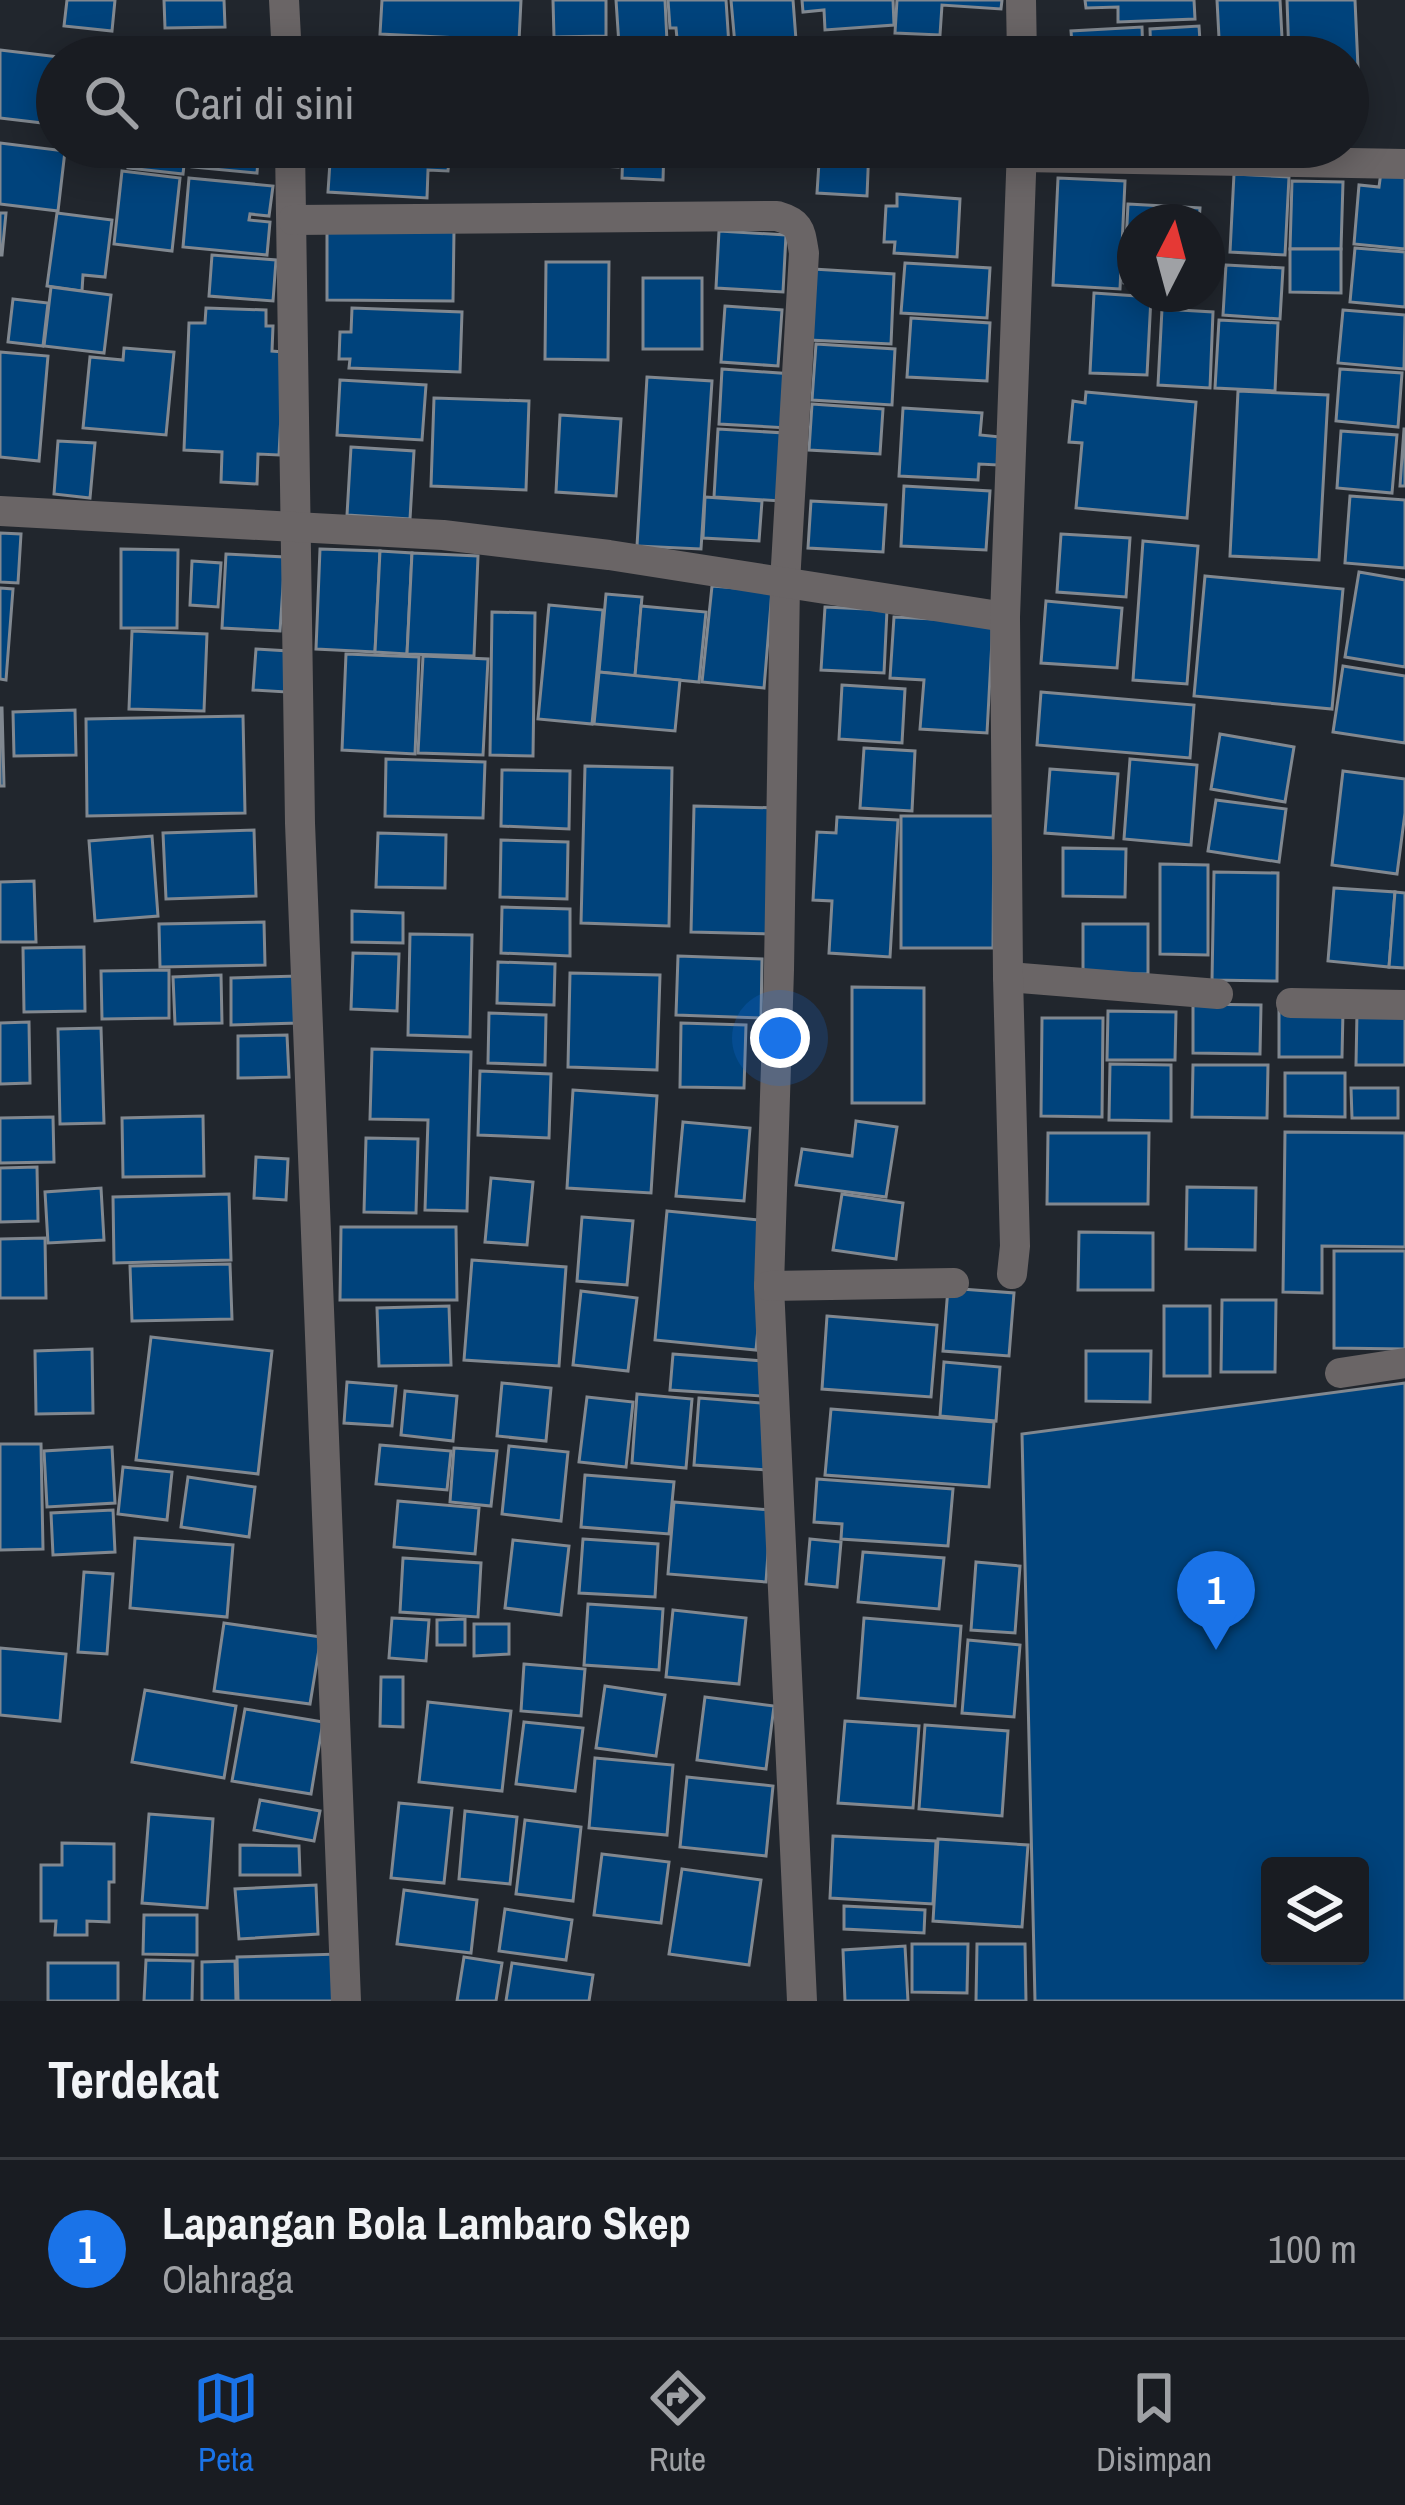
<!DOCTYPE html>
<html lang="id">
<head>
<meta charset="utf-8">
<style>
	:root { --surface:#191c22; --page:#22252a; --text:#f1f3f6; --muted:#9fa1a5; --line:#373a40; --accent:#1a73e8 }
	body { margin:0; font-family:"Archivo Narrow",sans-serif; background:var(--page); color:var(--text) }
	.controls { position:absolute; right:36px; bottom:36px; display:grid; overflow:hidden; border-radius:12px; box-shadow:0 6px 30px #0003 }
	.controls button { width:108px; height:108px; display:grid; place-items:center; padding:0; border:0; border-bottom:3px solid var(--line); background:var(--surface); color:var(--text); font:60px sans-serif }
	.compass { position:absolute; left:1117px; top:204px; width:108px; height:108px; border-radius:50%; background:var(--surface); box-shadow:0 6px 30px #0003; rotate:6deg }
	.you { position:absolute; left:780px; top:1038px; width:42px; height:42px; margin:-30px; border:9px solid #fff; border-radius:50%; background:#1a73e8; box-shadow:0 0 0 18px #1a73e833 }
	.badge { display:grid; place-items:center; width:78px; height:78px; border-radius:50%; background:var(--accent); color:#fff; font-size:39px; font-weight:700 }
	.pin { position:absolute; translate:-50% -99px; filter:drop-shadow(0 3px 6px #0008) }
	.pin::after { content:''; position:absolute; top:63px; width:42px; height:36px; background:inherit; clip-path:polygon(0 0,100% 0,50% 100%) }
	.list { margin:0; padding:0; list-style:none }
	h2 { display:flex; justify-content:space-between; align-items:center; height:156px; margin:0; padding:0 48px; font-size:51px }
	h2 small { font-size:39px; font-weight:400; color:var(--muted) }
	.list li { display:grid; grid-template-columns:78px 1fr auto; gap:36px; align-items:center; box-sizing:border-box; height:180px; padding:0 48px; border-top:3px solid var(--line) }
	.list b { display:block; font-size:45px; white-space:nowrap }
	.list p { margin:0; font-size:39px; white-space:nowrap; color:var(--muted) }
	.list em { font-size:39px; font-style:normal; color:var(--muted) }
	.icon { flex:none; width:66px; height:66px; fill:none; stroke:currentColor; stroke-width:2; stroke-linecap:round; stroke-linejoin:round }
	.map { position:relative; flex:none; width:1405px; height:2001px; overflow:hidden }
	.search { position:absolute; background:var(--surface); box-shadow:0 6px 30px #0003; left:36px; right:36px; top:36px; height:132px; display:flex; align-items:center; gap:30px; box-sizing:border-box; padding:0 42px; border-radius:66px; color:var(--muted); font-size:45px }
	.sheet { height:336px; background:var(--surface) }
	nav { display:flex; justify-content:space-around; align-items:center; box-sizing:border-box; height:168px; border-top:3px solid var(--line); background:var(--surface); font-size:33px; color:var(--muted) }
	nav a { display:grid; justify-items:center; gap:6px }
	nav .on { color:var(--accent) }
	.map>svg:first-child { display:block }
</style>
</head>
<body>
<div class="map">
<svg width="1405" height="2001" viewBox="0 0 1405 2001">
	<rect width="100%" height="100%" fill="#21262d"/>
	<g fill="#00437c" stroke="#818890" stroke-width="3" fill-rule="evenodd">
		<path d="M67,0H115L112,31L64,26Z"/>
		<path d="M164,0H224L225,27L165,28Z"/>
		<path d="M382,0H521L519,41L380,34Z"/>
		<path d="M553,0H606V36L554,37Z"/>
		<path d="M616,0H665L667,42L619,45Z"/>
		<path d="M668,0H726L729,46L678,49L676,28H670Z"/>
		<path d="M731,0H793L796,40L735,45Z"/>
		<path d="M802,0H893L894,25L825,30L824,10L803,12Z"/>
		<path d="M897,0H1002L1001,9L942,5L940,35L895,33Z"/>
		<path d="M1085,0H1194L1195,19L1118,22V7L1086,8Z"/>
		<path d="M1217,0H1280L1283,57H1220Z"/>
		<path d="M1287,0H1355L1358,68L1348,69V57H1289Z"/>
		<path d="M1199,26L1201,57H1151L1150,29Z"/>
		<path d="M1142,27L1143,57H1073L1071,31Z"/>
		<path d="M385,42L456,47L455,57H384Z"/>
		<path d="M142,44L173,47L172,57H141Z"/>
		<path d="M910,44L966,47V57H897V54L909,56Z"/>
		<path d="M459,49L532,53V57H459Z"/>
		<path d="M749,49L817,53V57H749Z"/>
		<path d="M0,50L59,57H57L51,124L0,118Z"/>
		<path d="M826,51L875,54V57H825Z"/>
		<path d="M0,143L65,151L58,211L0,204Z"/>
		<path d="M130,147H186L183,174L128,168Z"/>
		<path d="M194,147H259L257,173L192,167Z"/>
		<path d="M331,147H450L448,171L428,170L427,198L328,192Z"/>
		<path d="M454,147H514L513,159L454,156Z"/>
		<path d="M564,147H619L618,167L563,164Z"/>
		<path d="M623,147H664L663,180L622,178Z"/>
		<path d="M820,147H869L867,196L817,193Z"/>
		<path d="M122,171L180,178L172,251L114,244Z"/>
		<path d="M1381,172L1405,174V249L1354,244L1359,185L1379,187Z"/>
		<path d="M1234,174L1289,177L1285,255L1230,252Z"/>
		<path d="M189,178L273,186L269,216L250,214L249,220L270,222L267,255L183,247Z"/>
		<path d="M1058,178L1125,181L1120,289L1053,285Z"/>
		<path d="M1292,181L1343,182L1341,249H1290Z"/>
		<path d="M897,194L960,199L957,257L894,253L895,242H884L886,206H897Z"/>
		<path d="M1128,204L1200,208L1199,222H1135V284L1124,283Z"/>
		<path d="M0,213H6L2,255H0Z"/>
		<path d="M57,213L112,220L105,277L83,275L82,291L47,286Z"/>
		<path d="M327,230L454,231L453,301L327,300Z"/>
		<path d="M719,231L786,235L783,292L716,288Z"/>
		<path d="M1355,248L1405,252V307L1350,302Z"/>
		<path d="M1290,249H1341V293L1290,292Z"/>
		<path d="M212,255L276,260L273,301L209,296Z"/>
		<path d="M546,262H609L608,360L545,359Z"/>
		<path d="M905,263L990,268L987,318L901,313Z"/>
		<path d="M1226,265L1283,268L1280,319L1223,315Z"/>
		<path d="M813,269L894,274L891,344L809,340Z"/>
		<rect x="643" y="278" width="59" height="71"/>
		<path d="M51,287L111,295L104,353L44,346Z"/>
		<path d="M1094,293L1151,297L1147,375L1090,373Z"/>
		<path d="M13,299L48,303L43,346L8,342Z"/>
		<path d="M725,306L782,310L778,366L721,362Z"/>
		<path d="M206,308L266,310V326H273L272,351L284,352L279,455L258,454L257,484L221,482L222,452L184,450L189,323H205Z"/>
		<path d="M352,308L462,312L460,372L349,368L350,359H339L340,332H351Z"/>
		<path d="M1162,309L1213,312L1210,388L1158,385Z"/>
		<path d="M1343,310L1405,315L1404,369L1338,363Z"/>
		<path d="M911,318L990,323L987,381L907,377Z"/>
		<path d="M1219,320L1278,323L1275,391L1215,388Z"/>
		<path d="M816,344L895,349L892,405L812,400Z"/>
		<path d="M124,348L174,352L166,435L83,428L90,357L123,360Z"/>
		<path d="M0,352L48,356L39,461L0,457Z"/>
		<path d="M722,369L793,374L788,428L719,424Z"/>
		<path d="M1340,369L1402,373L1398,427L1336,421Z"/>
		<path d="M647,377L712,381L701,549L637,546Z"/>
		<path d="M340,380L426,385L422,440L337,435Z"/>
		<path d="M1238,391L1328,395L1319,560L1230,556Z"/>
		<path d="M1086,392L1196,402L1187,518L1076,508L1082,443L1069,442L1073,401L1085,403Z"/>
		<path d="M434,398L529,401L526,490L431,486Z"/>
		<path d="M812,404L883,409L880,454L809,450Z"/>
		<path d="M903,408L982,413L980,435L1001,437L998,465L979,464L978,480L899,476Z"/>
		<path d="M560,415L621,419L616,496L556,492Z"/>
		<path d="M718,429L785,433L781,501L714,497Z"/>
		<path d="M1404,429H1405V486H1400Z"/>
		<path d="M1341,431L1397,435L1392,493L1337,488Z"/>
		<path d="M58,441L95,443L90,498L54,494Z"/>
		<path d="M351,447L414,451L410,519L347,515Z"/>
		<path d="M904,486L990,491L986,550L901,546Z"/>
		<path d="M1350,496L1405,500V568L1345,563Z"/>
		<path d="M705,497L762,501L759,541L703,538Z"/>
		<path d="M811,501L886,505L883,552L808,548Z"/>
		<path d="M0,533L21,534L18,583L0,582Z"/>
		<path d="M1061,534L1130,538L1126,597L1057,592Z"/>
		<path d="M1143,541L1198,546L1187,684L1133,680Z"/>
		<path d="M121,549L178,550L177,628H121Z"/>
		<path d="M320,549L380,551L375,652L316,649Z"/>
		<path d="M380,551L412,553L407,654L375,652Z"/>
		<path d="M412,553L478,556L474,656L407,654Z"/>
		<path d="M226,554L285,557L280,631L222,628Z"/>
		<path d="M192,561L221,563L218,607L190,605Z"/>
		<path d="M1359,572L1405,580V667L1345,657Z"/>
		<path d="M1205,576L1343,589L1332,709L1194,696Z"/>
		<path d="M712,586L772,591L764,688L702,682Z"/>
		<path d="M0,588L13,589L6,680L0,679Z"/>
		<path d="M606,594L642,597L635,676L599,672Z"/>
		<path d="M1046,601L1122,608L1117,668L1041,663Z"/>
		<path d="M549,605L603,610L592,724L538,719Z"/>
		<path d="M641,606L706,612L699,682L635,676Z"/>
		<path d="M825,607L887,610L884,673L821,670Z"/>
		<path d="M492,612L535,613L533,756L490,755Z"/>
		<path d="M894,617L993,622L987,733L920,729L924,680L890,678Z"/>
		<path d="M132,631L207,634L204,711L129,709Z"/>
		<path d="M256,649L289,651L286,692L253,690Z"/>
		<path d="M346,654L419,657L415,754L342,750Z"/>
		<path d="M423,656L488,659L483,755L418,753Z"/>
		<path d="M1343,666L1405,676V743L1333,732Z"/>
		<path d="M599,672L680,680L675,731L594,724Z"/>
		<path d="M842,685L905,689L902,743L839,739Z"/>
		<path d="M1041,692L1194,705L1190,758L1037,745Z"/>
		<path d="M0,708H2L4,786H0Z"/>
		<path d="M75,710L76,755L14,756L13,712Z"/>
		<path d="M243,716L245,813L87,816L86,719Z"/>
		<path d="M1220,734L1294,747L1285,802L1211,789Z"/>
		<path d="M864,748L915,751L912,811L860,808Z"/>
		<path d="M386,759L485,762L483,818L385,816Z"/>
		<path d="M1130,759L1197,765L1191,845L1124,839Z"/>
		<path d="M585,766L672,768L669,926L581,923Z"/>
		<path d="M1050,769L1118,774L1113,838L1045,833Z"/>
		<path d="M502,770L570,771L569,829L501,826Z"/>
		<path d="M1343,771L1405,779V813L1397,874L1332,865Z"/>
		<path d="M1216,800L1286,809L1279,862L1208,851Z"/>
		<path d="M694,806L778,808L774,934L691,932Z"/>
		<path d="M901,816H994L993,948H901Z"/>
		<path d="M837,817L898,820L890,957L829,953L832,901L813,900L817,832L836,833Z"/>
		<path d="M254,830L256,896L166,899L163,833Z"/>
		<path d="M378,833L446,835L445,888L376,887Z"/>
		<path d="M152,836L158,916L95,921L89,841Z"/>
		<path d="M501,840L568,842L567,899L500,897Z"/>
		<path d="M1063,848L1126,849L1125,897L1063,896Z"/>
		<path d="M1160,864L1208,865V955L1160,954Z"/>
		<path d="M1214,872L1278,873L1277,981L1212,980Z"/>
		<path d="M34,881L36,942H0V882Z"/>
		<path d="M1334,888L1395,892L1389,967L1328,961Z"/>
		<path d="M1395,892L1405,893V968L1389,967Z"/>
		<path d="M502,907L570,909V956L501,953Z"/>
		<path d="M352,911L403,913V943L352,942Z"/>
		<path d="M264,922L265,965L160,967L159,924Z"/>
		<rect x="1083" y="924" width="65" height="50"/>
		<path d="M410,934L472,935L470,1037L408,1035Z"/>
		<path d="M84,947L85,1011L24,1012L23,948Z"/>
		<path d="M353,953L399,954L397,1011L351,1009Z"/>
		<path d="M678,956L762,959L761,1018L676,1015Z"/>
		<path d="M498,962L555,964L554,1005L497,1003Z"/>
		<path d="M169,970V1018L102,1019L101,971Z"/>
		<path d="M570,973L660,975L657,1070L568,1067Z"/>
		<path d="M221,975L222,1023L175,1024L173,977Z"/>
		<path d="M298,976L299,1023L231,1025V978Z"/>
		<path d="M852,987L924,988V1103H852Z"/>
		<path d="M1193,1004L1261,1005L1260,1054L1193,1053Z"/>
		<path d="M1279,1010L1343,1011L1342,1057H1279Z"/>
		<path d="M1108,1011L1176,1012L1175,1060H1107Z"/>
		<path d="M1357,1012L1405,1013V1065H1356Z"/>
		<path d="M489,1013L546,1015L545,1065L488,1063Z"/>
		<path d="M1042,1018H1103L1102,1117L1041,1116Z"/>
		<path d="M29,1022L30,1083L0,1084V1023Z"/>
		<path d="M681,1023L746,1025L744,1088L680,1087Z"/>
		<path d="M101,1028L104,1123L60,1124L58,1029Z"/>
		<path d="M287,1035L289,1077L238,1078V1036Z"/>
		<path d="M372,1049L471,1052L467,1211L425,1210L428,1120L370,1119Z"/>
		<path d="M1110,1064L1171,1065V1121L1109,1120Z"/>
		<path d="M1193,1065H1268L1267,1118L1192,1117Z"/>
		<path d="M480,1071L551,1074L549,1138L478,1135Z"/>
		<path d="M1285,1073H1345V1117L1285,1116Z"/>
		<path d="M1351,1088H1398V1118H1352Z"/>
		<path d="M573,1090L657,1096L651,1193L567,1188Z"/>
		<path d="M203,1116L204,1176L123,1177L122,1118Z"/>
		<path d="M53,1117L54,1162L0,1163V1118Z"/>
		<path d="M856,1121L897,1127L886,1197L796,1185L802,1149L852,1156Z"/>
		<path d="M683,1122L750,1128L744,1201L676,1196Z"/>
		<path d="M1285,1132L1405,1133V1247L1322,1246V1293L1283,1292Z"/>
		<path d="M1048,1133H1149L1148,1204H1047Z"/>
		<path d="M366,1138L418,1139L416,1213L364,1212Z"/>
		<path d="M256,1157L288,1159L286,1200L254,1198Z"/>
		<path d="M37,1167L38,1221L0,1222V1168Z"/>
		<path d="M491,1178L533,1182L527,1245L485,1242Z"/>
		<path d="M1187,1187L1256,1188L1255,1250L1186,1249Z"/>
		<path d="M101,1188L104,1240L48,1243L45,1192Z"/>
		<path d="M229,1194L231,1260L114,1263L113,1197Z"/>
		<path d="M842,1194L903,1203L896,1259L833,1250Z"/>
		<path d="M667,1211L768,1221L756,1350L655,1340Z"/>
		<path d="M582,1217L633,1221L627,1285L577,1281Z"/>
		<path d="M341,1227H456L457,1300H340Z"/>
		<path d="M1079,1232L1153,1233V1290H1078Z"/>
		<path d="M45,1238L46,1298H0V1239Z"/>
		<path d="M1334,1251H1405V1349L1334,1348Z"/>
		<path d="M472,1260L566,1267L559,1366L464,1360Z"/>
		<path d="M230,1264L232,1319L132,1321L130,1266Z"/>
		<path d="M948,1288L1014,1293L1009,1356L943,1351Z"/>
		<path d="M581,1291L637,1298L628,1371L573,1365Z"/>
		<path d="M1222,1300H1276L1275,1372H1221Z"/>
		<path d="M449,1306L451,1365L379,1366L377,1308Z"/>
		<rect x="1164" y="1306" width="46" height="70"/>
		<path d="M827,1316L937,1325L931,1397L822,1389Z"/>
		<path d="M151,1337L272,1351L258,1474L136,1460Z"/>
		<path d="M92,1349L93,1413L36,1414L35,1351Z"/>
		<path d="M1086,1351H1151L1150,1402L1086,1401Z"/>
		<path d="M673,1354L763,1361L761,1396L670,1390Z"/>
		<path d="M944,1362L1000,1367L996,1421L940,1416Z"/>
		<path d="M347,1382L396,1386L392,1426L344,1423Z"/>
		<path d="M502,1383L551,1388L546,1441L497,1436Z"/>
		<path d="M1405,1383V2001H1035L1022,1434ZM1270,1866H1360V1956H1270Z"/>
		<path d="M405,1391L457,1396L453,1441L401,1435Z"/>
		<path d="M637,1394L692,1399L686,1468L632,1463Z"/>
		<path d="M587,1397L633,1402L626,1467L579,1462Z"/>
		<path d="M699,1398L773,1404L769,1470L694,1465Z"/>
		<path d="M831,1409L994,1422L989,1487L825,1475Z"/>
		<path d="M0,1444H41L43,1549L0,1550Z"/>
		<path d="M380,1445L451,1451L447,1490L376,1484Z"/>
		<path d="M509,1446L568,1452L561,1521L502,1514Z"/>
		<path d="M112,1447L115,1503L47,1507L44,1451Z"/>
		<path d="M454,1448L497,1451L491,1506L450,1502Z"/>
		<path d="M123,1467L172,1472L167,1520L118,1514Z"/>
		<path d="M585,1475L674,1482L669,1534L581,1527Z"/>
		<path d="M188,1477L255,1487L249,1537L181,1527Z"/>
		<path d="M817,1479L953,1489L948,1546L841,1539L842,1524L814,1522Z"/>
		<path d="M398,1501L479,1508L475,1554L394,1547Z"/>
		<path d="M674,1502L771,1510L766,1582L668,1574Z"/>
		<path d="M113,1510L115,1552L53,1555L51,1513Z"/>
		<path d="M135,1538L233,1545L227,1617L130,1608Z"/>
		<path d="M583,1539L658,1544L655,1597L579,1593Z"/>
		<path d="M810,1539L841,1542L837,1587L806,1584Z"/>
		<path d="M513,1540L569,1546L561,1615L505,1608Z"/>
		<path d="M863,1552L944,1558L939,1609L858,1602Z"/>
		<path d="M403,1558L481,1563L478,1617L400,1612Z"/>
		<path d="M976,1562L1020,1566L1015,1633L971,1630Z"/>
		<path d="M84,1572L113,1574L107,1654L78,1652Z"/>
		<path d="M588,1604L663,1609L659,1670L584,1665Z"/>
		<path d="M673,1610L746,1618L739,1684L666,1677Z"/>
		<path d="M392,1618L429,1620L426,1661L389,1658Z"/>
		<path d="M864,1618L961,1626L955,1706L858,1698Z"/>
		<path d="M465,1619V1645H437V1620Z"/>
		<path d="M224,1623L321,1637L310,1704L214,1691Z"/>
		<path d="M474,1624H509V1654L474,1656Z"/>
		<path d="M968,1640L1020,1645L1014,1717L962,1713Z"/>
		<path d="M0,1648L66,1654L60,1721L0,1715Z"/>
		<path d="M524,1664L585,1669L581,1716L521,1711Z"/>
		<path d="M381,1677H403V1727L380,1726Z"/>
		<path d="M605,1686L665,1695L656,1756L596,1748Z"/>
		<path d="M145,1690L236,1706L224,1778L132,1762Z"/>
		<path d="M705,1697L774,1706L766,1769L697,1760Z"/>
		<path d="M428,1702L511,1711L502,1791L419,1782Z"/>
		<path d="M245,1709L323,1722L311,1794L232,1781Z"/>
		<path d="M845,1721L919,1726L913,1808L838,1803Z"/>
		<path d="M524,1722L583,1728L575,1791L516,1784Z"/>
		<path d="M925,1725L1008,1731L1002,1816L919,1809Z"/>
		<path d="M595,1758L673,1765L667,1835L589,1828Z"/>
		<path d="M687,1777L773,1786L766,1856L680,1847Z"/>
		<path d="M260,1800L320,1811L314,1841L254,1830Z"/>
		<path d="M399,1803L452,1808L444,1883L391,1878Z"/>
		<path d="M465,1811L517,1817L510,1884L459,1879Z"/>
		<path d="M149,1814L213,1819L207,1908L142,1903Z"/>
		<path d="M525,1820L581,1827L573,1901L516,1894Z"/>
		<path d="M833,1836L936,1841L933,1904L830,1898Z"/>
		<path d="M938,1839L1028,1845L1022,1927L933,1921Z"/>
		<path d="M62,1843L114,1844V1882H109V1922L87,1921V1935H55L56,1921H41V1865H62Z"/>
		<path d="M240,1845L299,1846L300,1875H240Z"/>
		<path d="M602,1854L669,1862L661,1923L594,1915Z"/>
		<path d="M682,1869L761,1880L749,1965L669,1954Z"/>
		<path d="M316,1885L318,1934L239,1939L235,1889Z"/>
		<path d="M404,1890L477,1900L471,1953L397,1944Z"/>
		<path d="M844,1906L925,1910L924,1933L844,1929Z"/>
		<path d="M505,1909L572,1920L566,1960L499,1951Z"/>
		<path d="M144,1915H197V1955L143,1954Z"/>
		<path d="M912,1944H968L967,1993L912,1992Z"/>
		<path d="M977,1944H1025L1026,2001H976Z"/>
		<path d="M905,1946L908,2001H845L843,1950Z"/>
		<path d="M340,1954L341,2001H238L237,1957Z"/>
		<path d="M464,1957L502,1963L496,2001H457Z"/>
		<path d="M146,1960L193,1961L192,2001H144Z"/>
		<path d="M235,1961L236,2001H202V1962Z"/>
		<rect x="48" y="1963" width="70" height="38"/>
		<path d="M512,1963L593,1975L589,2001H506Z"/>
	</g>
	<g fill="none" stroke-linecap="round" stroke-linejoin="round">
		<g stroke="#6a6566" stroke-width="30">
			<path d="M284,0L287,57"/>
			<path d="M1021,0L1022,57"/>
			<path d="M290,147L300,823L346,2001"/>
			<path d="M1022,157L1405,164"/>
			<path d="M293,220L777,216C801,223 800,230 804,253L785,583L779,970L769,1286L802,2001"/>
			<path d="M0,511L443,535L609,555L1005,617"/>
			<path d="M1008,977L1218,994"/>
			<path d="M1291,1003L1405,1005"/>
			<path d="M1012,1274L1015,1246L1008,977L1005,617L1022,147"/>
			<path d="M769,1286L954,1283"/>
			<path d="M1340,1373L1405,1363"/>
		</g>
	</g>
</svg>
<div class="controls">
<button><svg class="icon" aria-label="layers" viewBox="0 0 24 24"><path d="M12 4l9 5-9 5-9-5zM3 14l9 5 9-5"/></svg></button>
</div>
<svg class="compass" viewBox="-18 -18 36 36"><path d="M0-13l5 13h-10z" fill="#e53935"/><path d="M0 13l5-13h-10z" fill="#9fa1a5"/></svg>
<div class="you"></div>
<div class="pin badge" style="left:1216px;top:1650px">1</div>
<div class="search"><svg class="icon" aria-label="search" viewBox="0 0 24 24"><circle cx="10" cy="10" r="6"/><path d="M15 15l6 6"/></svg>Cari di sini</div>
</div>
<section class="sheet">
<h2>Terdekat<small></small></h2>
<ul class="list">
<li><span class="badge">1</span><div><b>Lapangan Bola Lambaro Skep</b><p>Olahraga</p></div><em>100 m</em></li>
</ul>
</section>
<nav>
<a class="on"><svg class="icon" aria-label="map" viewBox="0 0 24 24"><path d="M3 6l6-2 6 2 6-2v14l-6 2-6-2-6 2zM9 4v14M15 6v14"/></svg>Peta</a>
<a><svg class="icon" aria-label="directions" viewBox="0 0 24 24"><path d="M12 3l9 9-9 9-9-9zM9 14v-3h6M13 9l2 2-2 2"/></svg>Rute</a>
<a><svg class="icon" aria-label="saved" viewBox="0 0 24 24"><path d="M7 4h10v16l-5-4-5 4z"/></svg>Disimpan</a>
</nav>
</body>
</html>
